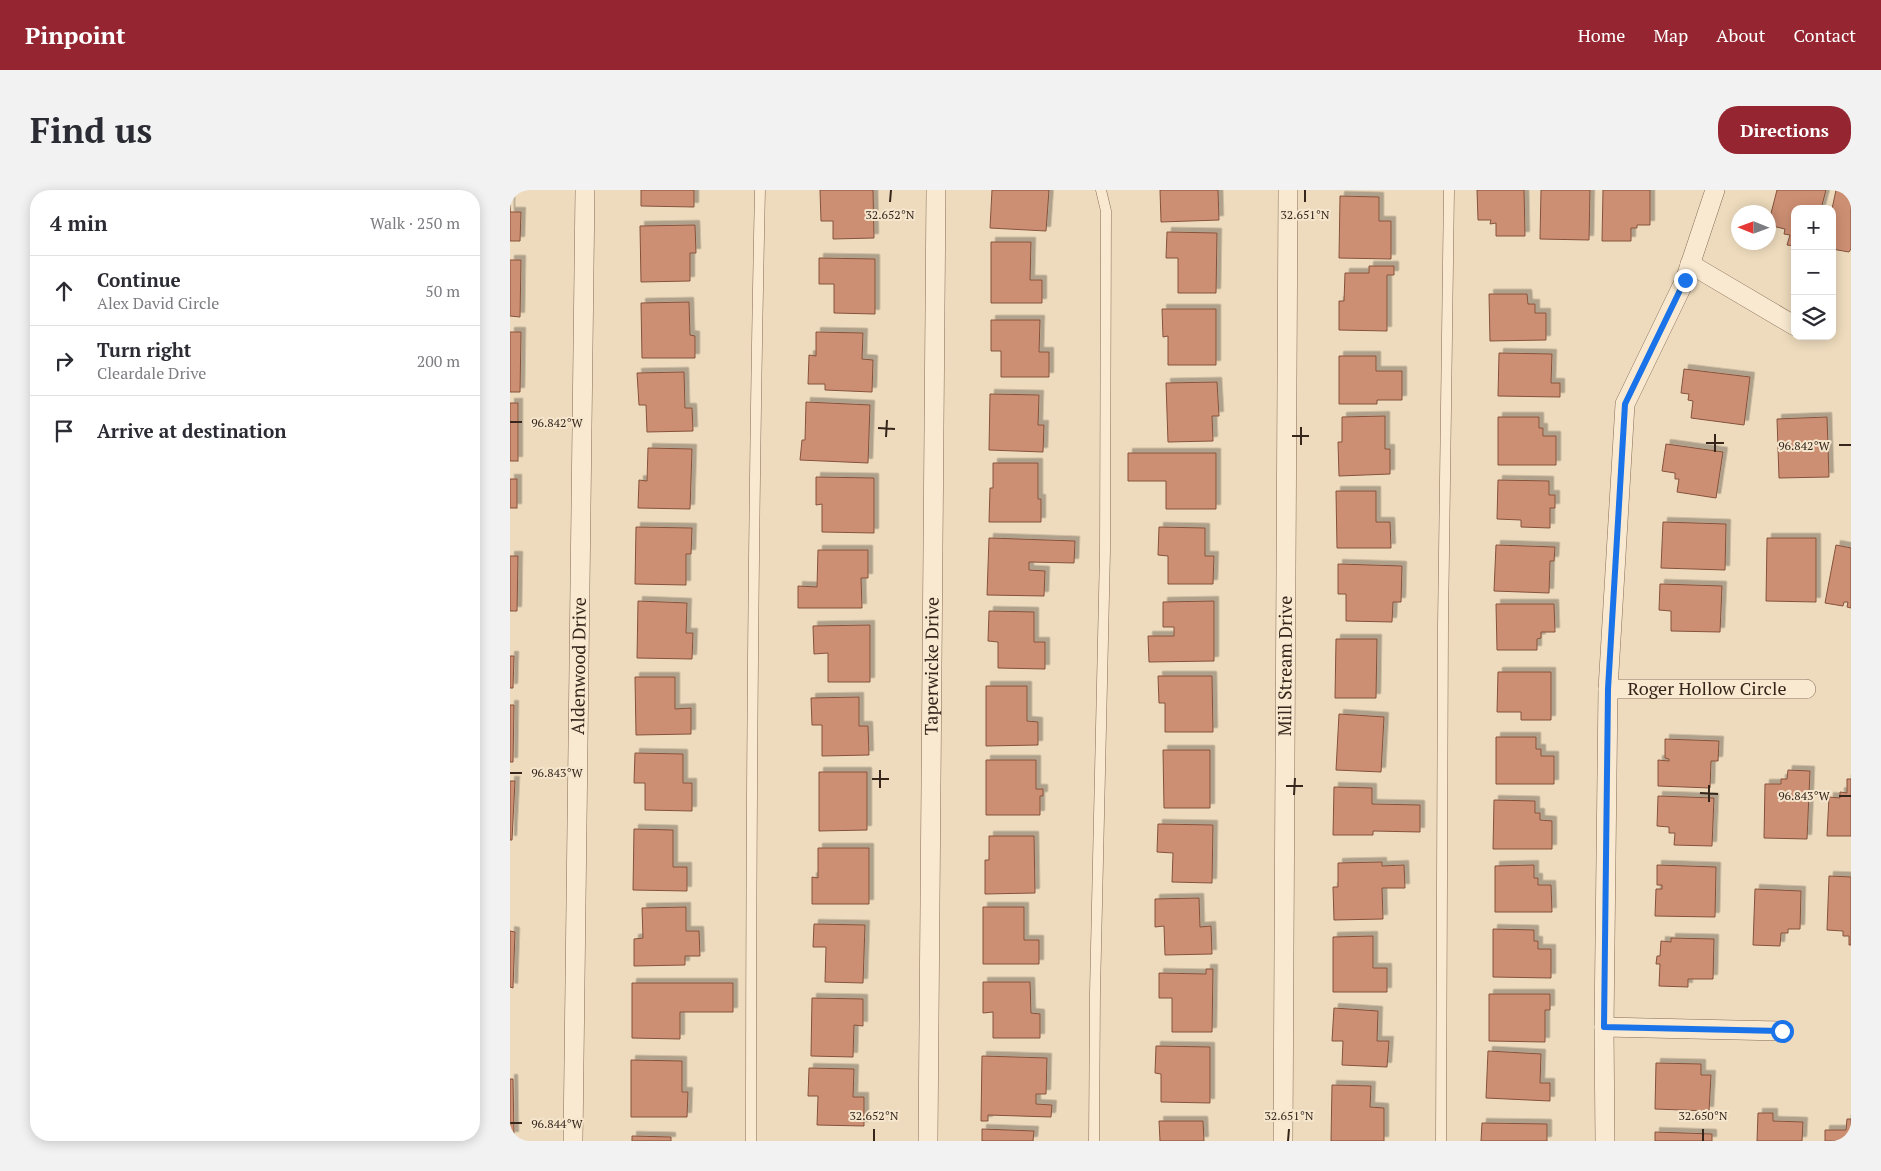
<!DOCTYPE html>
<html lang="en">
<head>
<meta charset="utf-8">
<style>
	:root { --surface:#fff; --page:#f2f2f3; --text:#2b2b33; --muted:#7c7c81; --line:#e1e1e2; --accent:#952631 }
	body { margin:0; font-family:"PT Serif",serif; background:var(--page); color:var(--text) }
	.controls { position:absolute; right:15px; top:15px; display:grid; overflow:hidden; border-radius:10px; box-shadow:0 2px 12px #0003 }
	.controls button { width:45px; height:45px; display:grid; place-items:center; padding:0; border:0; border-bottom:1px solid var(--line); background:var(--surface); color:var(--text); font:25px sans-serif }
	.compass { position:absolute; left:1221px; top:15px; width:45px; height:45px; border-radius:50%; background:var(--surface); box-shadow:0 2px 12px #0003; rotate:271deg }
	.stop { position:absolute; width:15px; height:15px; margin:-11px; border:4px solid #1a73e8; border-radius:50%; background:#fff }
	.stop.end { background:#1a73e8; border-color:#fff; box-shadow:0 1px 5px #0008 }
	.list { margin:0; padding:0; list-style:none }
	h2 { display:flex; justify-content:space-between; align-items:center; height:65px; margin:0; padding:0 20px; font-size:21px }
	h2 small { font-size:16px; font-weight:400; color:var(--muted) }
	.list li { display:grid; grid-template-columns:32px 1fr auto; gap:15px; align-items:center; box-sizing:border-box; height:70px; padding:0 20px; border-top:1px solid var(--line) }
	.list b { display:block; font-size:19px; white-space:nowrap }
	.list p { margin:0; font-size:16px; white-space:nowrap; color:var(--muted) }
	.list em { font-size:16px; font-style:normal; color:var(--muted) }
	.icon { flex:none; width:28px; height:28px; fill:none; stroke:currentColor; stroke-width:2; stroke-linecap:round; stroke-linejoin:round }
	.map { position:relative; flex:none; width:1341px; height:951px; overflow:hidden; border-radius:20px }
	header { display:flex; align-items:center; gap:30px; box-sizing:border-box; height:70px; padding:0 25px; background:var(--accent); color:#fff }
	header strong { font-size:24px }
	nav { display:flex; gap:28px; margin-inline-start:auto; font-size:18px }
	.intro { display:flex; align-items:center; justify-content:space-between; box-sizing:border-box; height:120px; padding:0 30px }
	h1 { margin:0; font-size:35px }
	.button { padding:12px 22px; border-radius:20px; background:var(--accent); color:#fff; font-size:18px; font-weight:700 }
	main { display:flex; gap:30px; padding:0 30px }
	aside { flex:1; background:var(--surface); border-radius:20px; box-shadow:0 2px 12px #0003 }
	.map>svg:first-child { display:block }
</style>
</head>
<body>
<header>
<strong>Pinpoint</strong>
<nav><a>Home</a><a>Map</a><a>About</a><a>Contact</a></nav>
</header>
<div class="intro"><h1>Find us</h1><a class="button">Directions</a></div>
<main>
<aside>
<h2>4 min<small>Walk · 250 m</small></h2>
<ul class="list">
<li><svg class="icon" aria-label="ahead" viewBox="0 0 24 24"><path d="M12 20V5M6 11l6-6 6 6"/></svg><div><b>Continue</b><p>Alex David Circle</p></div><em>50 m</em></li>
<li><svg class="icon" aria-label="right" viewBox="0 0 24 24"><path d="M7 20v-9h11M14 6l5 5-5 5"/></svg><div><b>Turn right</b><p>Cleardale Drive</p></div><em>200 m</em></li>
<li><svg class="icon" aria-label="arrive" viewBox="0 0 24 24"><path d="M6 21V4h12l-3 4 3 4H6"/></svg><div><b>Arrive at destination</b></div></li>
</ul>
</aside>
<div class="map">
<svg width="1341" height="951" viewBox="0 0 1341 951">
	<defs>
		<filter id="shadow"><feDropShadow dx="4.5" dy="-4.5" stdDeviation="0" flood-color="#0004"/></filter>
	</defs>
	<rect width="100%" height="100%" fill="#eedbbd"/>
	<g fill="#cd8f73" stroke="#85523c" filter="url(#shadow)">
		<path d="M0,0V22H11L10,51H0Z"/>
		<path d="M131,0H184V17L131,16Z"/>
		<path d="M310,0H363L364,48L323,49V31H311Z"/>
		<path d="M482,0H539L536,41L480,38Z"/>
		<path d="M650,0H708L709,30L651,32Z"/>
		<path d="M967,0H1014L1015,46H986V33L980,34L981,30H968Z"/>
		<path d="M1031,0H1080L1079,50L1030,49Z"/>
		<path d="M1093,0H1140V35H1127V38H1121V51H1092Z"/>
		<path d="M1267,0H1316L1311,19H1285V56L1277,55L1280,45L1274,44L1275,39L1258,35Z"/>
		<path d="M1326,0L1341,2V59L1339,62L1322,59V19Z"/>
		<path d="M830,6L869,7V31H881V69L829,68Z"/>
		<path d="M185,35L186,63H180V91L131,92L130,36Z"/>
		<path d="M657,42L707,43L706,103H668V68H656Z"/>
		<path d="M481,52H521L520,90H532V113H481Z"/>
		<path d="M309,68L365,69V124L324,123V94H309Z"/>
		<path d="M0,70H11L10,127L0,126Z"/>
		<path d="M859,76H884V85H877V141L829,140V111H834L835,83H859Z"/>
		<path d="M979,104H1017L1018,114H1025V123H1036V150L980,151Z"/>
		<path d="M179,112L180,145L185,146V168H132L131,113Z"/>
		<path d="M652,119H706V175H658V146L653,147Z"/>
		<path d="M481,130H530L529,162H539V187H491V161H481Z"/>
		<path d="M0,142H11L10,202H0Z"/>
		<path d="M306,142L353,143L352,169L363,170L362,202L315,200V194H298L299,165L306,166Z"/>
		<path d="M989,163L1042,164L1041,193H1050V207L988,206Z"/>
		<path d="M829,166H866V181H892V210H867V214H829Z"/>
		<path d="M1174,179L1240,187L1234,235L1181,228L1183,211L1178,210L1179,204L1171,203Z"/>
		<path d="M174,182L175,218H182L183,241L137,242L136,215H129L127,183Z"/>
		<path d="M707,192L709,226H702L703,251L658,252L656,193Z"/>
		<path d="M480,204L529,205L528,235H534L533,262L479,260Z"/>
		<path d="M296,212L360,215L358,273L290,270L292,250H295Z"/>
		<rect x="0" y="213" width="8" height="58"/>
		<path d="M875,226V259H880V284L829,286L828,252H832V227Z"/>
		<path d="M988,227H1029V238H1033V246H1046V275H988Z"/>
		<path d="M1317,227L1319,287L1269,288L1267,229Z"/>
		<path d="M1156,254L1213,262L1206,308L1167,302L1169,289H1165V283L1152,281Z"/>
		<path d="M138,258L182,259L180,319L128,318L129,290L137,291Z"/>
		<path d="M618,263H706V319H656V291H618Z"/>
		<path d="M483,273H528V309H531V332H479L480,298H483Z"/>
		<path d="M306,287L364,288V343L312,342V314L306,315Z"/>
		<rect x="0" y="289" width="7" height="29"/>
		<path d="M988,290L1039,291V305H1045V318H1040V338L1011,337V330L987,329Z"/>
		<path d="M826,301H866V332H880L881,358H827Z"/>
		<path d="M1153,332L1216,334L1215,380L1151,378Z"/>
		<path d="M126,337L182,338L181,364H176V395L125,394Z"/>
		<path d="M649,337L695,338V366H704L703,394H658V366L648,365Z"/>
		<path d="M479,348L565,351L564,373L519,372V380L535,381L534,406L477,405Z"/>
		<path d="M1257,348H1306V412L1256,411Z"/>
		<path d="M986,355L1045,357L1044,371H1040L1039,403L984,401Z"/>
		<path d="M1326,355L1341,358V418L1337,417L1338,412H1334L1333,416L1315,413Z"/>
		<path d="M308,360H358V388H351L352,418H288V396L307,397Z"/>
		<path d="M0,366H8L7,421H0Z"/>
		<path d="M828,374L892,376L891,412H883L882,432L836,431V404H828Z"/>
		<path d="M1150,394L1212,396L1210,442L1161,441V421L1149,420Z"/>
		<path d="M128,411L177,413L176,443H183L182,469L127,468Z"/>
		<path d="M704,411V471L639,472L638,446H664V437H653V412Z"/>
		<path d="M986,414H1044L1045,442H1031V448L1027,449V460H987Z"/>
		<path d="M479,421L524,422V452H535V479L488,478V452L478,451Z"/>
		<path d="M360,435V492H318V463L304,464L303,436Z"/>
		<path d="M826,449H867L866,508H825Z"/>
		<path d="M0,466H4L3,498H0Z"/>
		<path d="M988,482H1041V530H1011V522H987Z"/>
		<path d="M648,486H702L703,542H655V513H649Z"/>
		<path d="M125,487H165V519L181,518V544L126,545Z"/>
		<path d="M476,496H517V531L528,532V555L476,556Z"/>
		<path d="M349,507V536H358L359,565L312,566V535H302L301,508Z"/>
		<path d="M0,515H4L3,572H0Z"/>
		<path d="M829,524L874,527L871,582L826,580Z"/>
		<path d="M986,547H1026V559H1031V566H1044V594H986Z"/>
		<path d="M1155,549L1209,551L1208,571H1201L1200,598L1148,596V570L1159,571V569L1155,568Z"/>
		<path d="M653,560H700V618H654Z"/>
		<path d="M125,563L173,564V593H182V621L135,620V593H124Z"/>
		<path d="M476,570H526V599H533V606H530V625H476Z"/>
		<path d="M1278,580L1300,581L1297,649L1254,648L1255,594H1271V589H1277Z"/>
		<path d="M309,582H357V640L309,641Z"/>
		<path d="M1337,589H1341V646H1317L1319,607L1330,608V602L1337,603Z"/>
		<path d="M0,591H5L2,650H0Z"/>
		<path d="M824,597L862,598V614L910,615V642L863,641V645H823Z"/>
		<path d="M1148,606L1204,608L1202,656L1164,655L1165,643H1159V637L1147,636Z"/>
		<path d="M984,610L1025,611V623H1030V630L1042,631V659H983Z"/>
		<path d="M648,634L703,635L702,693L662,692L663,663L647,662Z"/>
		<path d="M124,639L163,640V677H177V701L123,700Z"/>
		<path d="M479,646H524L525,703L475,704V670H479Z"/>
		<path d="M308,658H359V714H302V687L308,688Z"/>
		<path d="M872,672V676L894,675L895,698H872L873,729L824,730L823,697H828V673Z"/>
		<path d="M1024,675V688H1028V695H1041L1042,722H985V676Z"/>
		<path d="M1147,675L1206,677L1205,727L1145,726L1146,699H1152V695H1147Z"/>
		<path d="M1319,686L1341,687V755H1339V746H1333V741L1317,740Z"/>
		<path d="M1245,699L1291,701L1290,739H1278V743H1271L1270,756L1243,755Z"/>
		<path d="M689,708L690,737L701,736L702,764L655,765L654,736L645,737V709Z"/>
		<path d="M176,717V741H189L190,766H175V775L124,776V749L133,748L132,718Z"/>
		<path d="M473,717H514V750H529V774H473Z"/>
		<path d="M304,734L355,735L353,793L315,792L316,757H303Z"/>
		<path d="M983,739L1024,740V751H1028V759H1041V788L983,787Z"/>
		<path d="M0,741L5,742L3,798L0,797Z"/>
		<path d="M863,746V778H877V802H823V747Z"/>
		<path d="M1161,748L1204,749L1203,789H1178V797L1149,796L1150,774H1146L1147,766H1150L1151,751L1161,752Z"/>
		<path d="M696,779H703L702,842H662V808H649V783L696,784Z"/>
		<path d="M473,792H520L521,823L530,824V848H483V822L473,823Z"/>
		<path d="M122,793H223V822H170V849L122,848Z"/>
		<path d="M979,804H1040V820H1035V852L979,851Z"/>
		<path d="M302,808L353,809V836L344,835L343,867L301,866Z"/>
		<path d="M824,818L868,821L867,851H879L877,877L832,875L833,851H822Z"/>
		<path d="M646,856L700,857V913L651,912V884L645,883Z"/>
		<path d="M978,861L1031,864L1030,893H1040V911L976,908Z"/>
		<path d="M472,866L537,868L536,904H526V914L542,915L541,927L478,925V931H471Z"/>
		<path d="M121,870L172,871V902H178L177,927H121Z"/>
		<path d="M1146,873L1191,874V885H1201L1199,921L1145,919Z"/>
		<path d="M299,878L344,879L343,907H354V936L307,935L308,906H298Z"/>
		<path d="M0,889H3L4,946H0Z"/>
		<path d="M822,895L861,896L860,917L874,918V951H821Z"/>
		<path d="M1248,923H1263V931L1293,932L1292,951H1247Z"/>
		<path d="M1337,929H1341V951H1315V940H1336Z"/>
		<path d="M649,931H693L694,951H650Z"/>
		<path d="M972,933L1037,934V951H971Z"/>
		<path d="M472,939L524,941L523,951H472Z"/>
		<path d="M1145,942L1202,944V951H1145Z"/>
		<path d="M122,946L161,947V951H122Z"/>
	</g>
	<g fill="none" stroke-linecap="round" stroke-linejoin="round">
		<g stroke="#866b56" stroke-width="11">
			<g id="lane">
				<path d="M241,951C241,634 243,317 250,0"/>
				<path d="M584,951L585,803L595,361L596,21L591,0"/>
				<path d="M931,951L933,435L939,0"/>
			</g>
		</g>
		<g stroke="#866b56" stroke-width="20">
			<g id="street">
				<path d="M1180,74L1285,136"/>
				<path id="s1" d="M1098,499H1296"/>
				<path d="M1094,837L1272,841"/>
				<path id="s2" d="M63,951L75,0"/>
				<path id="s3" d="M418,951L426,0"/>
				<path id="s4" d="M773,951L778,0"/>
				<path d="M1095,951L1094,837L1098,499L1115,214L1175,90L1205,0"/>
			</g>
		</g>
		<use href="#lane" stroke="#f9e9d0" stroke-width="10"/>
		<use href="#street" stroke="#f9e9d0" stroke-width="19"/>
	</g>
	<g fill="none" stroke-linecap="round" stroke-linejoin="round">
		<path stroke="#1a73e8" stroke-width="6" d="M1175,90L1115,214L1098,499L1094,837L1272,841"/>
	</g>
	<path fill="none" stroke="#35251b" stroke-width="2" d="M380,12L381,0M795,12V0M0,232H12M368,238L385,239M782,246H799M376,247L377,230M1196,253H1214M791,255V237M1329,255H1341M1205,262V244M0,583H12M362,589H379M776,596H793M370,598V580M1190,603L1208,604M784,605L785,588M1329,606H1341M1199,612V595M0,933H12M364,951V939M778,951L779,939M1193,951V939"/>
	<g text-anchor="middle" stroke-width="4" stroke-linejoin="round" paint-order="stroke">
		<g font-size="18" fill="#35251b" stroke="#f5e6cd">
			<text dy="6" stroke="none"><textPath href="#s2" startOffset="475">Aldenwood Drive</textPath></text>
			<text dy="6" stroke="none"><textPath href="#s3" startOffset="475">Taperwicke Drive</textPath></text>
			<text dy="6" stroke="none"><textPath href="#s4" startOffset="475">Mill Stream Drive</textPath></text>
			<text dy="6" stroke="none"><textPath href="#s1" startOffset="99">Roger Hollow Circle</textPath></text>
		</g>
	</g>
	<g font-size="12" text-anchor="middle" fill="#35251b" stroke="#f5e6cd" stroke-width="4" stroke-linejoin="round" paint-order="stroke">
		<text x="380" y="29">32.652°N</text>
		<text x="795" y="29">32.651°N</text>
		<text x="47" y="237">96.842°W</text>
		<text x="1294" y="260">96.842°W</text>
		<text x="47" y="587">96.843°W</text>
		<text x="1294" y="610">96.843°W</text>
		<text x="364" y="930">32.652°N</text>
		<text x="779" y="930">32.651°N</text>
		<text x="1193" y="930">32.650°N</text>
		<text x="47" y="938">96.844°W</text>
	</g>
</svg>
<div class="controls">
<button>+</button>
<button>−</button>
<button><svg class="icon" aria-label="layers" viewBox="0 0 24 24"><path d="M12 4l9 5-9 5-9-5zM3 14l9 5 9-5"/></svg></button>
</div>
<svg class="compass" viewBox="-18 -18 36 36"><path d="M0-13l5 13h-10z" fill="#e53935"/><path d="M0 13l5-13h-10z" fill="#7c7c81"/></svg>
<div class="stop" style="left:1272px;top:841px"></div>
<div class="stop end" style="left:1175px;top:90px"></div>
</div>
</main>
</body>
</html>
